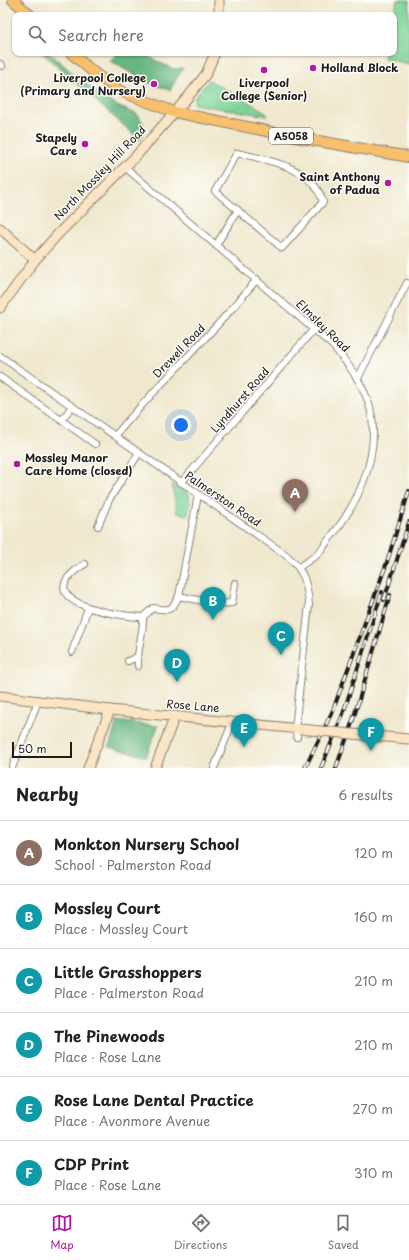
<!DOCTYPE html>
<html lang="en">
<head>
<meta charset="utf-8">
<style>
	:root { --surface:#fff; --page:#f6f6f6; --text:#222; --muted:#767676; --line:#e0e0e0; --accent:#b5179e }
	body { margin:0; font-family:"Playpen Sans",sans-serif; background:var(--page); color:var(--text) }
	.scale { position:absolute; left:12px; bottom:10px; width:60px; box-sizing:border-box; padding-left:4px; border:2px solid #1c1c1c; border-top:0; font-size:11px; line-height:14px; white-space:nowrap; color:#1c1c1c; -webkit-text-stroke:3px #fdfcf7; paint-order:stroke }
	.you { position:absolute; left:181px; top:425px; width:14px; height:14px; margin:-10px; border:3px solid #fff; border-radius:50%; background:#1a73e8; box-shadow:0 0 0 6px #1a73e833 }
	.badge { display:grid; place-items:center; width:26px; height:26px; border-radius:50%; background:var(--accent); color:#fff; font-size:13px; font-weight:700 }
	.pin { position:absolute; translate:-50% -33px; filter:drop-shadow(0 1px 2px #0008) }
	.pin::after { content:''; position:absolute; top:21px; width:14px; height:12px; background:inherit; clip-path:polygon(0 0,100% 0,50% 100%) }
	.list { margin:0; padding:0; list-style:none }
	h2 { display:flex; justify-content:space-between; align-items:center; height:52px; margin:0; padding:0 16px; font-size:17px }
	h2 small { font-size:13px; font-weight:400; color:var(--muted) }
	.list li { display:grid; grid-template-columns:26px 1fr auto; gap:12px; align-items:center; box-sizing:border-box; height:64px; padding:0 16px; border-top:1px solid var(--line) }
	.list b { display:block; font-size:15px; white-space:nowrap }
	.list p { margin:0; font-size:13px; white-space:nowrap; color:var(--muted) }
	.list em { font-size:13px; font-style:normal; color:var(--muted) }
	.icon { flex:none; width:22px; height:22px; fill:none; stroke:currentColor; stroke-width:2; stroke-linecap:round; stroke-linejoin:round }
	.map { position:relative; flex:none; width:409px; height:768px; overflow:hidden }
	.search { position:absolute; background:var(--surface); box-shadow:0 1px 3px #0004; left:12px; right:12px; top:12px; height:44px; display:flex; align-items:center; gap:10px; box-sizing:border-box; padding:0 14px; border-radius:8px; color:var(--muted); font-size:15px }
	.sheet { height:436px; background:var(--surface) }
	nav { display:flex; justify-content:space-around; align-items:center; box-sizing:border-box; height:56px; border-top:1px solid var(--line); background:var(--surface); font-size:11px; color:var(--muted) }
	nav a { display:grid; justify-items:center; gap:2px }
	nav .on { color:var(--accent) }
	.map>svg:first-child { display:block }
</style>
</head>
<body>
<div class="map">
<svg width="409" height="768" viewBox="0 0 409 768">
	<rect width="100%" height="100%" fill="#fdfcf7"/>
	<filter id="ink" filterUnits="userSpaceOnUse"><feTurbulence type="fractalNoise" baseFrequency=".025" numOctaves="2"/><feDisplacementMap in="SourceGraphic" scale="8" xChannelSelector="R" yChannelSelector="G"/><feConvolveMatrix kernelMatrix="1 2 1 2 8 2 1 2 1" color-interpolation-filters="sRGB"/></filter>
	<filter id="wash" filterUnits="userSpaceOnUse"><feTurbulence type="fractalNoise" baseFrequency=".012" numOctaves="4" result="noise"/><feDisplacementMap in="SourceGraphic" scale="16" xChannelSelector="R" yChannelSelector="G"/><feGaussianBlur stdDeviation="0.9" result="paint"/><feColorMatrix in="noise" values="0 0 0 0 0 0 0 0 0 0 0 0 0 0 0 0 0 1.4 0 .05"/><feComposite in="paint" operator="in"/></filter>
	<g filter="url(#wash)">
		<rect width="100%" height="100%" fill="#f0e8ce"/>
		<g fill="#7ed498" stroke="#4d785a">
			<path d="M397,0H409V64L384,58L385,53H394V15Z"/>
			<path d="M209,80L264,111L268,116L194,104L195,97Z"/>
			<path d="M172,484L189,494L190,504L188,515L177,513Z"/>
		</g>
		<g fill="#66b680" stroke="#41694e">
			<path d="M42,53H50L69,70L76,79L83,81L93,90L119,107L137,114L143,123V135L140,140Z"/>
			<path d="M117,53H141L173,69L183,68L170,90L149,83L110,61Z"/>
			<path d="M117,721L158,726L146,757L109,747Z"/>
		</g>
	</g>
	<g filter="url(#ink)">
		<g fill="none" stroke-linecap="round" stroke-linejoin="round">
			<g stroke="#868275" stroke-width="8">
				<g id="street">
					<path d="M0,64L2,66"/>
					<path d="M237,153C268,160 313,167 323,202L282,248L215,191Z"/>
					<path d="M125,167L333,346C350,366 368,390 372,417C378,461 357,505 330,538C326,543 322,550 317,555C311,559 305,563 299,567"/>
					<path d="M216,245L238,210"/>
					<path d="M0,356L286,555C304,571 307,581 309,605L295,728L297,737"/>
					<path d="M0,377L95,444"/>
					<path d="M358,378L407,283"/>
					<path d="M62,420L72,406"/>
					<path d="M115,436C160,381 213,335 257,279"/>
					<path d="M181,483L314,329"/>
					<path d="M98,526L109,500L139,453"/>
					<path d="M85,564C24,601 114,616 143,617L153,608C169,611 172,611 179,596L198,495"/>
					<path d="M179,596L217,604L232,603L235,583"/>
					<path d="M72,652L88,608"/>
					<path d="M128,661L137,657"/>
					<path d="M138,666C136,650 144,634 143,617"/>
					<path d="M12,768L38,701"/>
					<path d="M214,768L233,721"/>
				</g>
			</g>
			<g stroke="#868275" stroke-width="11">
				<g id="secondary">
					<path d="M219,15V0"/>
					<path d="M0,228L35,260"/>
					<path d="M0,308L35,260L58,234L136,156L188,97L206,74L215,53"/>
					<path d="M0,696L110,710L310,730"/>
					<path d="M363,735L409,739"/>
					<path d="M88,768L110,710"/>
					<path d="M155,768L175,716"/>
				</g>
			</g>
			<g stroke="#868275" stroke-width="12">
				<g id="primary">
					<path d="M13,0L30,15"/>
					<path d="M71,53L98,76L120,91L174,112L295,137L409,157"/>
				</g>
			</g>
			<use href="#street" stroke="#fff" stroke-width="6"/>
			<use href="#secondary" stroke="#fce5c4" stroke-width="9"/>
			<use href="#primary" stroke="#f8bf6c" stroke-width="10"/>
			<g stroke="#1c1c1c" stroke-width="4">
				<g id="rail">
					<path d="M384,600L409,522"/>
					<path d="M305,768L333,710L386,565L409,491"/>
					<path d="M321,768L343,714L382,592"/>
					<path d="M336,768L353,720L390,595"/>
				</g>
			</g>
			<use href="#rail" stroke="#fdfcf7" stroke-width="2.5" stroke-dasharray="8" stroke-linecap="butt"/>
			<g stroke="#868275" stroke-width="11" stroke-linecap="butt">
				<path id="secondary-bridge" d="M310,730L363,735"/>
			</g>
			<use href="#secondary-bridge" stroke="#fce5c4" stroke-width="9"/>
		</g>
	</g>
	<g fill="#b5179e" stroke="#fdfcf7" stroke-width="1.5">
		<circle cx="313" cy="68" r="4"/>
		<circle cx="264" cy="70" r="4"/>
		<circle cx="154" cy="84" r="4"/>
		<circle cx="85" cy="144" r="4"/>
		<circle cx="388" cy="183" r="4"/>
		<circle cx="17" cy="464" r="4"/>
	</g>
	<g text-anchor="middle" stroke-width="3" stroke-linejoin="round" paint-order="stroke">
		<rect fill="#fdfcf7" stroke="#605f5e" stroke-width="1" x="269" y="128" width="44" height="16" rx="3"/>
		<g font-size="10" font-weight="bold" fill="#1c1c1c">
			<text x="291" y="140">A5058</text>
		</g>
		<g font-size="11" font-weight="bold" fill="#1c1c1c" stroke="#fdfcf7" text-anchor="end">
			<text x="321" y="72" text-anchor="start">Holland Block</text>
			<text x="146" y="82">Liverpool College<tspan x="146" dy="13">(Primary and Nursery)</tspan></text>
			<text x="264" y="87" text-anchor="middle">Liverpool<tspan x="264" dy="13">College (Senior)</tspan></text>
			<text x="77" y="142">Stapely<tspan x="77" dy="13">Care</tspan></text>
			<text x="380" y="181">Saint Anthony<tspan x="380" dy="13">of Padua</tspan></text>
			<text x="25" y="462" text-anchor="start">Mossley Manor<tspan x="25" dy="13">Care Home (closed)</tspan></text>
		</g>
		<g font-size="11" fill="#1c1c1c" stroke="#fdfcf7">
			<text transform="translate(100 173) rotate(-46)" y="4">North Mossley Hill Road</text>
			<text transform="translate(323 326) rotate(44)" y="4">Elmsley Road</text>
			<text transform="translate(179 351) rotate(-46)" y="4">Drewell Road</text>
			<text transform="translate(240 400) rotate(-49)" y="4">Lyndhurst Road</text>
			<text transform="translate(223 499) rotate(34)" y="4">Palmerston Road</text>
			<text transform="translate(193 706) rotate(5)" y="4">Rose Lane</text>
		</g>
	</g>
</svg>
<div class="scale">50 m</div>
<div class="you"></div>
<div class="pin badge" style="left:295px;top:512px;background:#8d6e63">A</div>
<div class="pin badge" style="left:213px;top:620px;background:#0f9aa8">B</div>
<div class="pin badge" style="left:281px;top:655px;background:#0f9aa8">C</div>
<div class="pin badge" style="left:177px;top:682px;background:#0f9aa8">D</div>
<div class="pin badge" style="left:244px;top:747px;background:#0f9aa8">E</div>
<div class="pin badge" style="left:371px;top:751px;background:#0f9aa8">F</div>
<div class="search"><svg class="icon" aria-label="search" viewBox="0 0 24 24"><circle cx="10" cy="10" r="6"/><path d="M15 15l6 6"/></svg>Search here</div>
</div>
<section class="sheet">
<h2>Nearby<small>6 results</small></h2>
<ul class="list">
<li><span class="badge" style="background:#8d6e63">A</span><div><b>Monkton Nursery School</b><p>School · Palmerston Road</p></div><em>120 m</em></li>
<li><span class="badge" style="background:#0f9aa8">B</span><div><b>Mossley Court</b><p>Place · Mossley Court</p></div><em>160 m</em></li>
<li><span class="badge" style="background:#0f9aa8">C</span><div><b>Little Grasshoppers</b><p>Place · Palmerston Road</p></div><em>210 m</em></li>
<li><span class="badge" style="background:#0f9aa8">D</span><div><b>The Pinewoods</b><p>Place · Rose Lane</p></div><em>210 m</em></li>
<li><span class="badge" style="background:#0f9aa8">E</span><div><b>Rose Lane Dental Practice</b><p>Place · Avonmore Avenue</p></div><em>270 m</em></li>
<li><span class="badge" style="background:#0f9aa8">F</span><div><b>CDP Print</b><p>Place · Rose Lane</p></div><em>310 m</em></li>
</ul>
</section>
<nav>
<a class="on"><svg class="icon" aria-label="map" viewBox="0 0 24 24"><path d="M3 6l6-2 6 2 6-2v14l-6 2-6-2-6 2zM9 4v14M15 6v14"/></svg>Map</a>
<a><svg class="icon" aria-label="directions" viewBox="0 0 24 24"><path d="M12 3l9 9-9 9-9-9zM9 14v-3h6M13 9l2 2-2 2"/></svg>Directions</a>
<a><svg class="icon" aria-label="saved" viewBox="0 0 24 24"><path d="M7 4h10v16l-5-4-5 4z"/></svg>Saved</a>
</nav>
</body>
</html>
